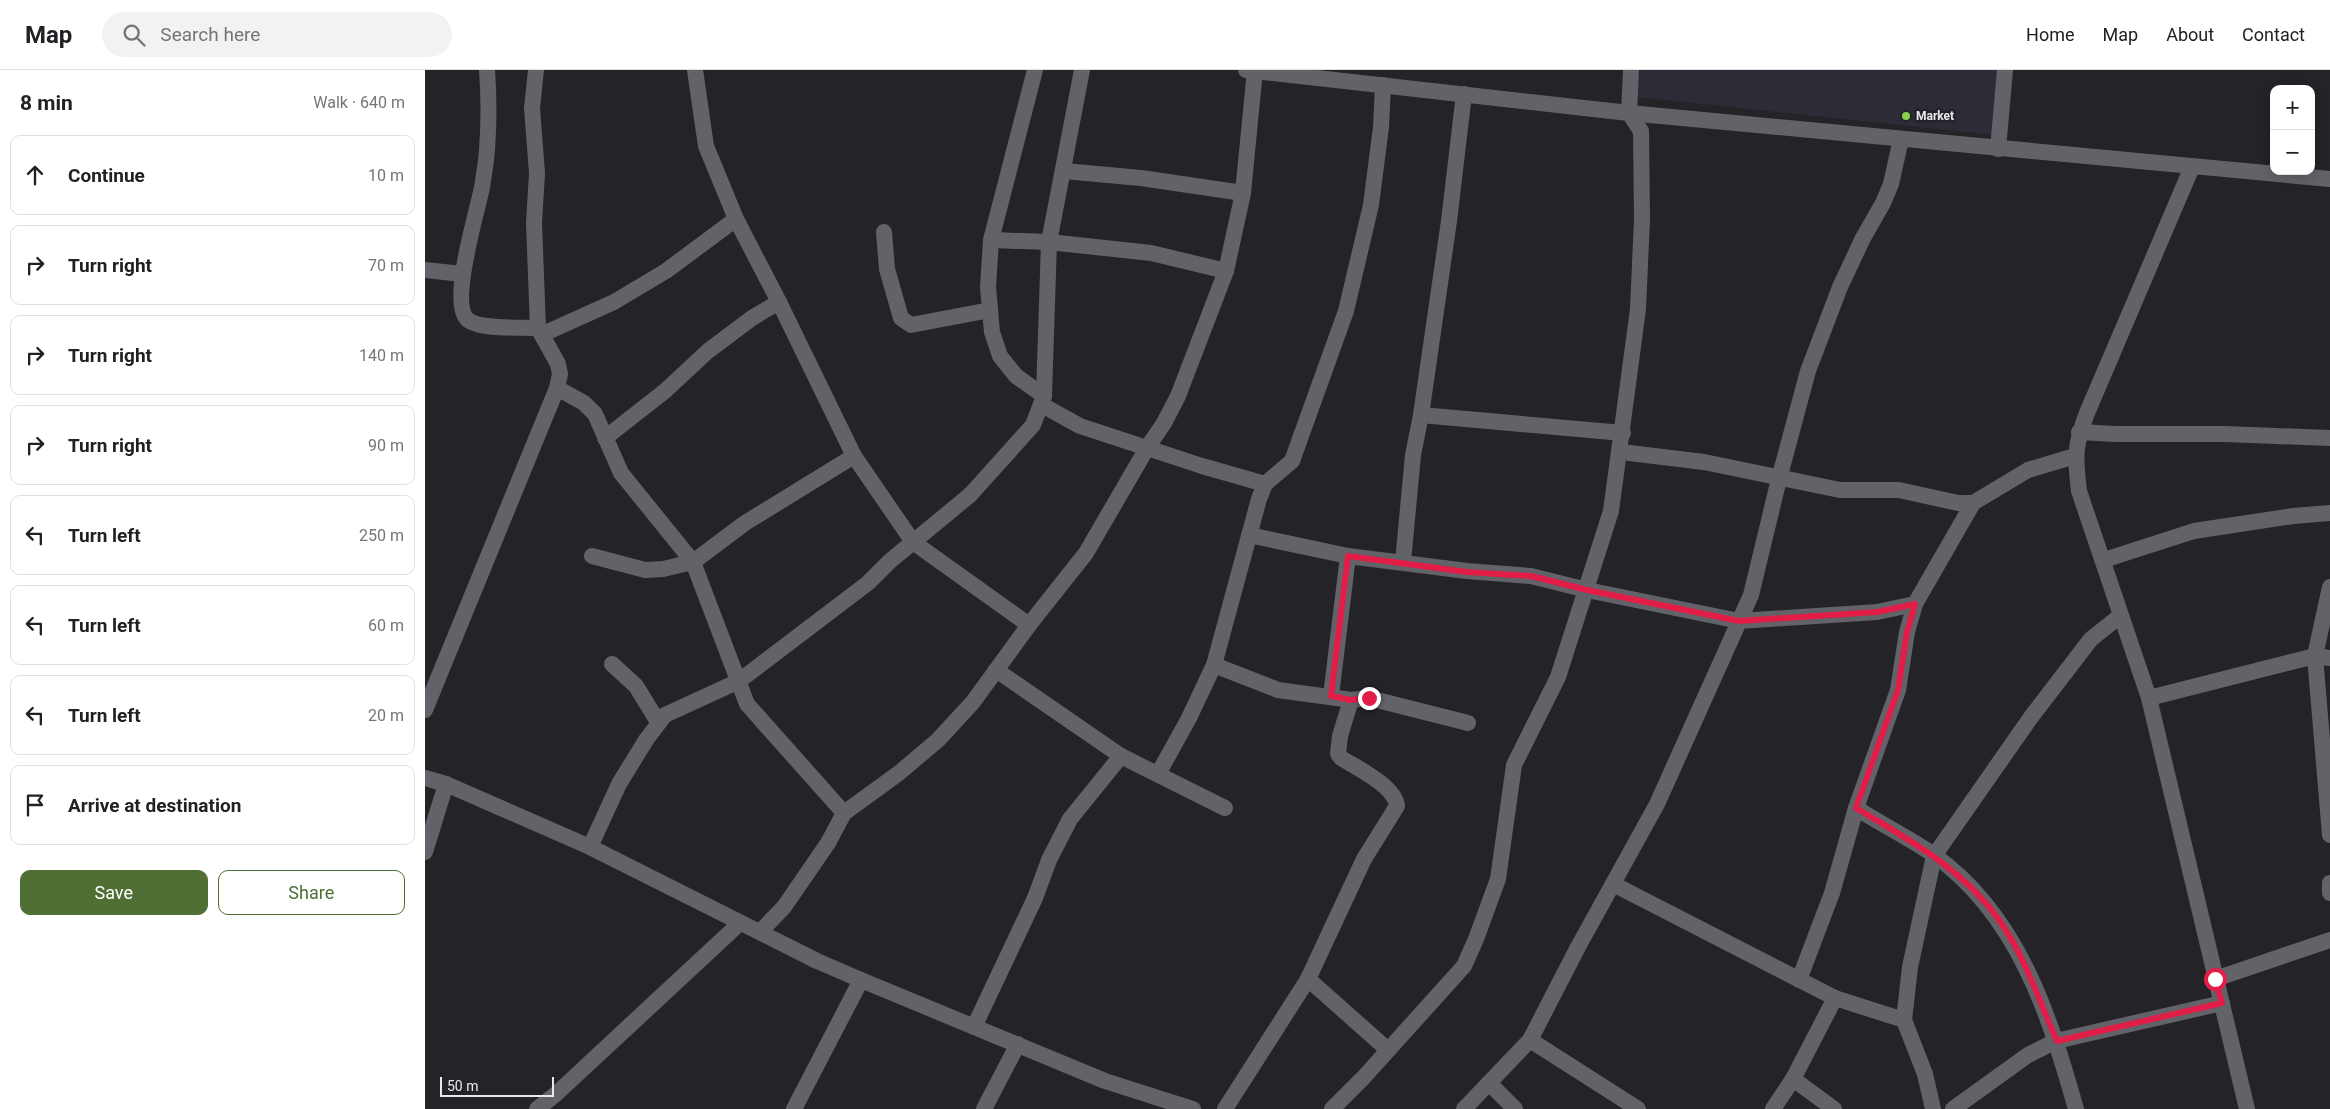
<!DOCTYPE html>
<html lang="en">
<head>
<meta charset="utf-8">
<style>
	:root { --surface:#fff; --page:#f2f2f2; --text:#202124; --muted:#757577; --line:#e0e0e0; --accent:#4f6f35 }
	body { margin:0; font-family:Roboto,sans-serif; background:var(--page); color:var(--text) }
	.controls { position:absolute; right:15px; top:15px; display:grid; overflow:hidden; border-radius:10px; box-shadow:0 2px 12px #0003 }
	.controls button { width:45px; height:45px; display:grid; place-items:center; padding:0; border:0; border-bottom:1px solid var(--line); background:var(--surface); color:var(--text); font:25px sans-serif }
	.scale { position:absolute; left:15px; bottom:12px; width:114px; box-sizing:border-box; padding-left:5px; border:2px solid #e9e9ed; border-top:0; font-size:14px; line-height:18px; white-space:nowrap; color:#e9e9ed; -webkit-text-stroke:4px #232328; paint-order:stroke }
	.stop { position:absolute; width:15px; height:15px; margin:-11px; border:4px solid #e11d48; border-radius:50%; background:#fff }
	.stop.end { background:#e11d48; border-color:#fff; box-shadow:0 1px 5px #0008 }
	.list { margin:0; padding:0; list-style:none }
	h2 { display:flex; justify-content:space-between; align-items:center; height:65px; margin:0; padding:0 20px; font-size:21px }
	h2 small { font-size:16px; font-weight:400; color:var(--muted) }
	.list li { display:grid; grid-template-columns:32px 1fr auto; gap:15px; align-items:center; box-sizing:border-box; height:80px; margin:0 10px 10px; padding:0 10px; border:1px solid var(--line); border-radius:10px }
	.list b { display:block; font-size:19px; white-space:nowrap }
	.list em { font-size:16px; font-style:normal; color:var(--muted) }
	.actions { display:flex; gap:10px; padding:15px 20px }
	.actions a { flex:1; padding:11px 0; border:1px solid var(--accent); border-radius:10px; text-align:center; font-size:18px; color:var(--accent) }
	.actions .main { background:var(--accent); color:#fff }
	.icon { flex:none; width:28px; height:28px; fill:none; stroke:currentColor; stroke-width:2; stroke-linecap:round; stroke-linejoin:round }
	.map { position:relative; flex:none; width:1905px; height:1039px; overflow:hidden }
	header { display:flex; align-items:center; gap:30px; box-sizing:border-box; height:70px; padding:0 25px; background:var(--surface); border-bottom:1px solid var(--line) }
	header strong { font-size:24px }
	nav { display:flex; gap:28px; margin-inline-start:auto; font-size:18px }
	.search { width:350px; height:45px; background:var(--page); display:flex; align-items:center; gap:12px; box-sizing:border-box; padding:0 18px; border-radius:28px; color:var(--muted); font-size:19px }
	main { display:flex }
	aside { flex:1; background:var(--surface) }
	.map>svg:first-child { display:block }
</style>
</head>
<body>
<header>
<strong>Map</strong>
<div class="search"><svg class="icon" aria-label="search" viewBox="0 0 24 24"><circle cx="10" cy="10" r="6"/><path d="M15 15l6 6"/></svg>Search here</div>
<nav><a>Home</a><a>Map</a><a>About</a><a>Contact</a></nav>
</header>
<main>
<aside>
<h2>8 min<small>Walk · 640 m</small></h2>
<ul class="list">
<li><svg class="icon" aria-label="ahead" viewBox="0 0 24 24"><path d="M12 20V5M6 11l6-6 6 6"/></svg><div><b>Continue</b></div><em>10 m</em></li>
<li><svg class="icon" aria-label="right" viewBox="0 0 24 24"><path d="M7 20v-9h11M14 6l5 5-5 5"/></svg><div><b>Turn right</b></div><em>70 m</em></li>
<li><svg class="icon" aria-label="right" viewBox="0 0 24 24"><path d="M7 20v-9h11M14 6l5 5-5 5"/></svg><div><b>Turn right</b></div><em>140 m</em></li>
<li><svg class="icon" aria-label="right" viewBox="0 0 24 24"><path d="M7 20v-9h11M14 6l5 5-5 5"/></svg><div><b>Turn right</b></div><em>90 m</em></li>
<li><svg class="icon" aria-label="left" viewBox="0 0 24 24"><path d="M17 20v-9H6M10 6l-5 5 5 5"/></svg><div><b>Turn left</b></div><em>250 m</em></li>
<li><svg class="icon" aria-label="left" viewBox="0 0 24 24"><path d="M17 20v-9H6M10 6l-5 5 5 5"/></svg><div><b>Turn left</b></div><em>60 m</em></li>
<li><svg class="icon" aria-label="left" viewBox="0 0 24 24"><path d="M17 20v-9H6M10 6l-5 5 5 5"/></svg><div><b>Turn left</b></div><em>20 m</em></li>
<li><svg class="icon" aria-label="arrive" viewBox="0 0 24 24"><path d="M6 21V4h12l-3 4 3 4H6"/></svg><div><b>Arrive at destination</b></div></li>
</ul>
<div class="actions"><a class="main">Save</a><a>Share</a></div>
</aside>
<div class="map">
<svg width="1905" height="1039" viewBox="0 0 1905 1039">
	<rect width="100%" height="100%" fill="#232328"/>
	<path fill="#2c2c36" d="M1215,0H1575L1569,65L1212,27Z"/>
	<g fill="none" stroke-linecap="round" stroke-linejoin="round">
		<g stroke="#626368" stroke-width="16">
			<path d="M62,0C64,27 64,53 62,80C61,92 59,105 57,117C53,140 23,234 43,250C56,260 96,257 113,258"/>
			<path d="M270,0L281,76L311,149L354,232L429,386L488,472L604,555"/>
			<path d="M610,0L566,170L563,217L567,262L575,286L591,306L619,326"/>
			<path d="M821,0L1204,43L1905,109"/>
			<path d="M1573,79L1580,0"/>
			<path d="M1767,97L1662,343C1649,376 1650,388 1654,421L1724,628L1822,1039"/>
			<path d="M639,101L716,108L818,123"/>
			<path d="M459,162L462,199L476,248L486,255L565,240"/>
			<path d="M566,170L624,172L726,183L801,201"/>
			<path d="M0,200L37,204"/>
			<path d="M118,264L189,232L241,201L311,149"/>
			<path d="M132,318L159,333L170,344L196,403L268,492L322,634L419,743"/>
			<path d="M617,335L655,356L777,396L840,414"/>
			<path d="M996,345L1198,363"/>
			<path d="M1654,362L1691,364H1800L1905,368"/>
			<path d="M180,368L240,321L283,281L327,248L354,232"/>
			<path d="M1196,382L1279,392L1415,420H1474L1533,433H1548L1603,400L1650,386"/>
			<path d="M824,465L923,486L1042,501L1106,506L1162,520L1314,551L1452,542L1490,534"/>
			<path d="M167,486L220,500L238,499L268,492L320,453L429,386"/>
			<path d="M1679,490L1769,461L1868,446L1905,443"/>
			<path d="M978,492L988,385L996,345L1024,151L1039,24"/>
			<path d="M1905,517L1890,586L1905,765"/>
			<path d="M187,594L211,616L233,652"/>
			<path d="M789,595L853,620L926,630L944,628L1043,653"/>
			<path d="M571,600L696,686L800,738"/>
			<path d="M906,626L923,486"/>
			<path d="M1724,628L1890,586L1905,588"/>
			<path d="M0,640L132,318L135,304L133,294L113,258L109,153L112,103L107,38L111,0"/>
			<path d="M733,704L764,648L789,595L834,429L840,414L867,391L921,241L946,135L956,57L958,15"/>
			<path d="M0,708L21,714L165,777L392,891L436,910L680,1011L768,1039"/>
			<path d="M1431,738C1456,754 1484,768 1509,785C1593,845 1624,944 1651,1039"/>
			<path d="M165,777L194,714L221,670L240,645L314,611L443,513L465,491L545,425L608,355L619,326L624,172L657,0"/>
			<path d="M0,782L21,714"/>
			<path d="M1905,813V823"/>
			<path d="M1188,814L1410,928L1479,950"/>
			<path d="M335,862L359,837L403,773L419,743L474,703L513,670L548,632L604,555L661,483L722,378L739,353L753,326L801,201L818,123L830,0"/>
			<path d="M883,909L963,980"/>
			<path d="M1790,909L1905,870"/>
			<path d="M1374,910L1407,823L1431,738L1473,620L1482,562L1490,534L1548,433"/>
			<path d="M549,957L610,828L624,790L645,749L696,686"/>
			<path d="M1105,970L1213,1039"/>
			<path d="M1368,1009L1409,1039"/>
			<path d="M1064,1013L1090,1039"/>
			<path d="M112,1039L131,1024L315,853"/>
			<path d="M369,1039L436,910"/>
			<path d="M559,1039L593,974"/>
			<path d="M800,1039L883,909L939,789L972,736C970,716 932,698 916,688L913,684L915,666L926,630"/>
			<path d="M907,1039L939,1007L1039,896L1051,869L1073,809L1089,695L1133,607L1186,441L1213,239L1217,149L1216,61L1204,43L1206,0"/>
			<path d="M1039,1039L1105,970L1153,877L1232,734L1326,525L1354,409L1383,301L1415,217L1438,168L1458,133L1466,114L1476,69"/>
			<path d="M1348,1039L1368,1009L1410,928"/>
			<path d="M1508,1039L1500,1004L1479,950L1485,897L1509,786L1606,647L1666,569L1695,546"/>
			<path d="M1528,1039L1603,985L1631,971L1797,933"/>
		</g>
	</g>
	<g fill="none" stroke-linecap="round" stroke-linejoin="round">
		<path stroke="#e11d48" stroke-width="6" d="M944,628L926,630L906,626L923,486L1042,502L1106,506L1162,520L1314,551L1452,542L1490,534L1482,562L1473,620L1431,738C1483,769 1538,799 1574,850C1600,886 1614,931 1632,971L1797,933L1790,909"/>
	</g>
	<circle fill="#89cf49" stroke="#232328" stroke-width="2" cx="1481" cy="46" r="5"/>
	<g text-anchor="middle" stroke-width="5" stroke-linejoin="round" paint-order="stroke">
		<g font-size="12" font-weight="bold" fill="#e9e9ed" stroke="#232328" text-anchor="start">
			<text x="1491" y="50">Market</text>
		</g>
	</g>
</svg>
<div class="controls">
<button>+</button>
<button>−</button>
</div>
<div class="scale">50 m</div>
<div class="stop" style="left:1790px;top:909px"></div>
<div class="stop end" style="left:944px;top:628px"></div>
</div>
</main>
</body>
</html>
